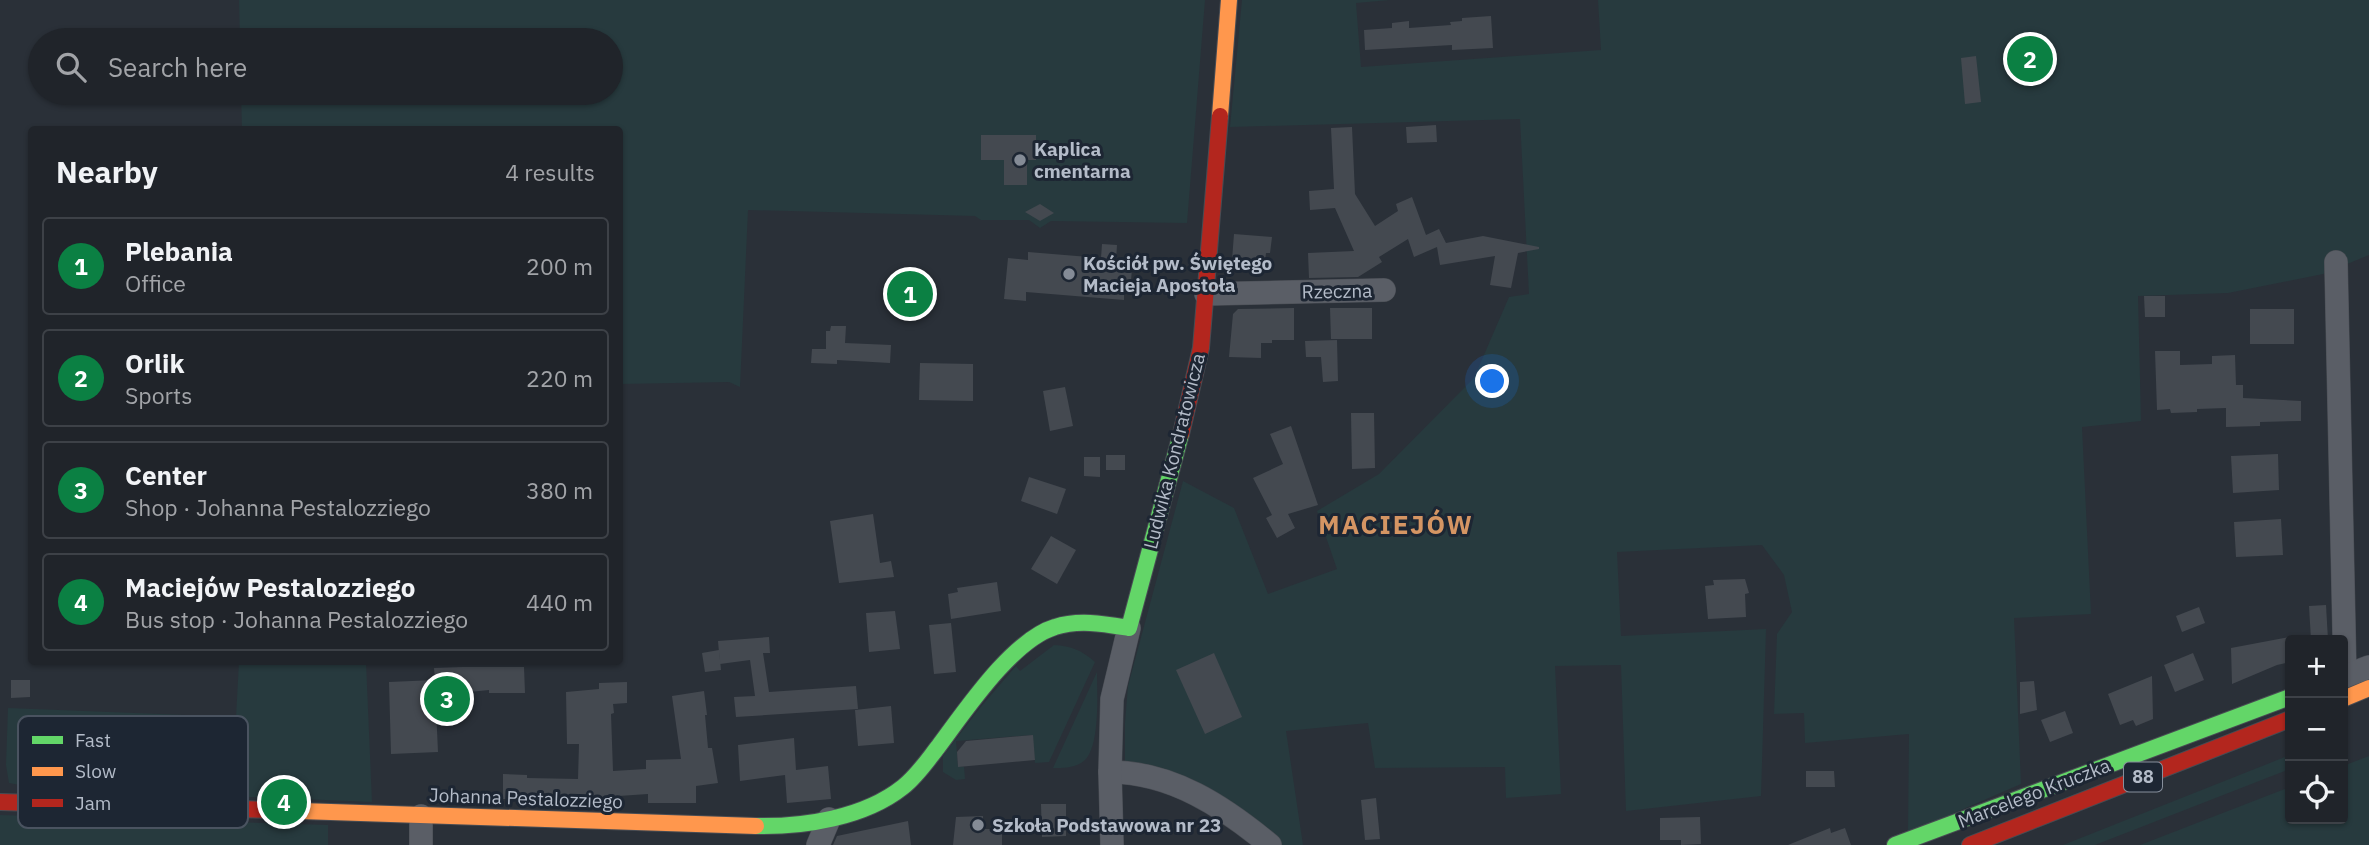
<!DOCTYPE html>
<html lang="en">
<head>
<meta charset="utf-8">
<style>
	:root { --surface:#20242a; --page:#2d3036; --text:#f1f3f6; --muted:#a2a4a8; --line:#3d4147; --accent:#0b8043 }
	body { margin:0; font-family:"IBM Plex Sans",sans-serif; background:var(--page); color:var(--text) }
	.controls { position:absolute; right:21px; bottom:21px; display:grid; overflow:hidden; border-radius:7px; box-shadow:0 2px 5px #0004 }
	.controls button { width:63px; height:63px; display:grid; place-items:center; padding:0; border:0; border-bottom:2px solid var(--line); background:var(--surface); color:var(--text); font:35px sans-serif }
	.you { position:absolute; left:1493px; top:382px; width:24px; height:24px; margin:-18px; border:5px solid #fff; border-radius:50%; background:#1a73e8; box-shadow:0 0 0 10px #1a73e833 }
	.badge { display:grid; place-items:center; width:46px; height:46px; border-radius:50%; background:var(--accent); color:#fff; font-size:23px; font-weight:700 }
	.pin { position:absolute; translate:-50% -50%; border:4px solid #fff; box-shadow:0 2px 7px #0006 }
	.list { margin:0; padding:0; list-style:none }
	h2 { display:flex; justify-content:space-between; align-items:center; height:91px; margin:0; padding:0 28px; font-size:30px }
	h2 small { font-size:23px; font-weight:400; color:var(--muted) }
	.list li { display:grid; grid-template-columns:46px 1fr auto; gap:21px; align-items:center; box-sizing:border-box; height:98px; margin:0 14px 14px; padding:0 14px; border:2px solid var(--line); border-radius:7px }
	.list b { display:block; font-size:26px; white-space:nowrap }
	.list p { margin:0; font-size:23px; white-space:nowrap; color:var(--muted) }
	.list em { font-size:23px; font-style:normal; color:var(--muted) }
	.icon { flex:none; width:38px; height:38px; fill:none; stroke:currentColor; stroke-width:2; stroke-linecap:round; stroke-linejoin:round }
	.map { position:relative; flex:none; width:2369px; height:845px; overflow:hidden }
	.search { position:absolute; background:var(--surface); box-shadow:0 2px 5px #0004; left:28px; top:28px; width:595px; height:77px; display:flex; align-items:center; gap:18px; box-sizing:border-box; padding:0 24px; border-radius:38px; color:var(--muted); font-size:26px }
	.panel { position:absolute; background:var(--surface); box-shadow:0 2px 5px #0004; left:28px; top:126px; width:595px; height:539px; border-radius:7px }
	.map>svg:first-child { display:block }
</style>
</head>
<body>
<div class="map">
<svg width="2369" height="845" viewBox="0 0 2369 845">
	<rect width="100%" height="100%" fill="#2a3038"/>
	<g fill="#273a3e">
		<path d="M239,0H1205L1187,223L1051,221L1040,228L1029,220H981L975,216L748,210L740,387L729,382L620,384V130L242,129L241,93H611V40H240Z"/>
		<path d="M1242,0H1390L1356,3L1361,67L1601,50L1598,0H2369V255L2323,274L2228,293L2138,296L2141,421L2082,427L2091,614L2014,618L2021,784L1908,833L1909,734L1805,743L1804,713L1774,714L1777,634L1792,612L1784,575L1762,545L1617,552L1621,636L1766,629L1761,796L1626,811L1621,665L1555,666L1561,794L1506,798L1505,767L1375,768L1368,723L1286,731L1303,845H1281L1236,811L1125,764V723L1128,686L1183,481L1234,508L1268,594L1337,569L1317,511L1379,474L1474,378L1509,297L1529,294L1520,119L1230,127Z"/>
		<path d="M1054,645C1072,646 1081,650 1095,662L1049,762L1035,763L1032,735L956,741L958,766L964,767L965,779L956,780L943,772V756L979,709L1016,666L1020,671Z"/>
		<path d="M239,662H366L372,802L36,788L9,783L6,765L8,708L236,717Z"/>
		<path d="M1097,672C1097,692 1101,753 1081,763C1072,768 1063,768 1053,768Z"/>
		<path d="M2290,755V769L2095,845H2063Z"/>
		<path d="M2369,756V845H2140L2290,787V819H2343V766Z"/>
		<path d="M0,815L328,825V845H0Z"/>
	</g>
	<g fill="#444950">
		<path d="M1491,16L1493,48L1452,50V45L1365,50L1364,30L1392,28V23L1409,21V28L1451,25L1450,22L1462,21V18Z"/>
		<path d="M1976,56L1981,102L1965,104L1961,58Z"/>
		<path d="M1436,125L1437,142L1407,143L1406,127Z"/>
		<path d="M1352,127L1355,194L1375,226L1398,211L1396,204L1412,197L1426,235L1439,229L1446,243L1483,236L1539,247V249L1518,253L1511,288L1490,285L1495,256L1440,265L1437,247L1414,257L1408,239L1379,257L1382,262L1358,277L1309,278L1308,253L1354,251L1335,208L1310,210L1309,191L1334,189L1331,128Z"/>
		<path d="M981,135H1036V160H1027V185H1004V160H981Z"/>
		<path d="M1040,204L1054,213L1040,221L1025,212Z"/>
		<path d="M1234,234L1272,237L1270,253H1266L1265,262L1232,260Z"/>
		<path d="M1102,244L1117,245L1116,260L1127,261L1126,268H1132L1130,294L1124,293V300L1026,292V301L1004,299L1008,258L1028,260V252L1101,258Z"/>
		<path d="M2144,296H2165V317H2145Z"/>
		<path d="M1294,308V340H1272V343H1261V358L1229,357L1233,314L1238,309Z"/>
		<path d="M1330,308H1372V339H1331Z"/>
		<rect x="2250" y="309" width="44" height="35"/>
		<path d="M831,326H846L845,343L891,345L890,363L837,360V364L811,363L812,349H826V331H830Z"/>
		<path d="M1337,340L1338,381L1323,382L1321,357H1306L1305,341Z"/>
		<path d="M2155,351H2180V365L2212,364V356L2235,355L2236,385H2243V398L2301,401V421L2260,422V426L2226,427V408L2197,409V412L2171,413L2170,409L2157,410Z"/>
		<path d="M920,363L973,364V401L919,400Z"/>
		<path d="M1065,387L1073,426L1050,431L1043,391Z"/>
		<path d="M1351,413H1374L1375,468L1352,469Z"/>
		<path d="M1291,426L1318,505L1288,514L1295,528L1277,538L1266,518L1272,515L1253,478L1283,464L1270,434Z"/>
		<path d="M2278,454L2279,490L2233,493L2231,456Z"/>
		<rect x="1106" y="455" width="19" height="15"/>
		<path d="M1084,457H1100V477L1084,476Z"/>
		<path d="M1029,477L1066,489L1057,514L1021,501Z"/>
		<path d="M873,514L880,563L891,561L894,577L839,583L830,521Z"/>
		<path d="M2281,519L2283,555L2236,557L2234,522Z"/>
		<path d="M1051,536L1076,550L1057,584L1031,569Z"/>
		<path d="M1745,579L1749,593L1745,594L1746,617L1708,619L1705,586L1714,585L1713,580Z"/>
		<path d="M997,582L1001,611L951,619L948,594L958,592L957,588Z"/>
		<path d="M2326,605L2328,640H2311L2309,606Z"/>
		<path d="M2199,607L2205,623L2182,632L2176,616Z"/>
		<path d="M895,611L900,649L869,652L866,613Z"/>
		<path d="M951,623L956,672L934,674L929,625Z"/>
		<path d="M769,637L770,653H763L769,692L856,686L858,709L736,717L734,697L755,696L750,660L720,664L718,641Z"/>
		<path d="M2290,637V662L2277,665L2232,684L2231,648Z"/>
		<path d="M719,650L721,670L705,672L702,653Z"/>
		<path d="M1214,653L1242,717L1205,734L1176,670Z"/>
		<path d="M2193,653L2204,680L2175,692L2164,665Z"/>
		<path d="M462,667H524L525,693H489V690L459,693L460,707L436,708L438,752L391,754L389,682L435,680L434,668Z"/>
		<path d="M2152,676L2153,719L2136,726L2133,720L2120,725L2108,694Z"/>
		<path d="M11,680H30V697L11,698Z"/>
		<path d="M2034,681L2037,710L2020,714V682Z"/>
		<path d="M627,682V703L613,704L614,713L611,714L613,771L646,769V760L681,759L672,696L704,691L707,715H705L708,748H712L718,783L696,786V803H648V794L604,797L605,800L503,799V774L527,775V778L578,779L579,744H567L566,692L599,689V683Z"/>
		<path d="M891,706L894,743L858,746L855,710Z"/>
		<path d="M2065,711L2073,733L2050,742L2041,720Z"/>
		<path d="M1033,735L1035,760L958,767L957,752L966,741Z"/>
		<path d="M794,738L796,770L828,766L831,799L787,803L785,775L740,781L738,745Z"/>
		<path d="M1806,771H1834L1835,787H1806Z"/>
		<path d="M1376,798L1380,839L1365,840L1361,800Z"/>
		<path d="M1041,804H1066V836L1042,837Z"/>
		<path d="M983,816V829H1002V845H953L956,817Z"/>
		<path d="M1700,817L1701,844L1681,845V840H1660V818Z"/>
		<path d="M908,821L911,845H833L837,836Z"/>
		<path d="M1830,828L1831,833L1845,828L1851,845H1788Z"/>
	</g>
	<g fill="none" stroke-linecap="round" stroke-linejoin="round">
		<g stroke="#484c53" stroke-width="24">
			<g id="street">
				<path d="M2336,262L2345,676"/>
				<path d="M1206,294L1384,290"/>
				<path d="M2343,677L2369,667"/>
				<path d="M1110,772C1172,772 1224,807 1270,845"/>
				<path d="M421,816V845"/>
				<path d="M818,845L829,819"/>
				<path d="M1112,845L1110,772L1112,699L1129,628"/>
			</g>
		</g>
		<g stroke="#484c53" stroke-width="18">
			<g id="fast">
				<path d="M756,826C804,827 864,818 903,787C917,776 927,761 938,747C965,711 1012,640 1055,627C1079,619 1105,624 1129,628L1181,434"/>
				<path d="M1895,845L2290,697"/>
			</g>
		</g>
		<g stroke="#484c53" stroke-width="18">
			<g id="slow">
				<path d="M1220,116L1229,0"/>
				<path d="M2343,699L2369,688"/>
				<path d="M271,810L756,826"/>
			</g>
		</g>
		<g stroke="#484c53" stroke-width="18">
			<g id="jam">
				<path d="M1181,434L1201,348L1220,116"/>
				<path d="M0,802L271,810"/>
				<path d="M1970,845L2290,719"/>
			</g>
		</g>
		<use href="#street" stroke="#5a5e66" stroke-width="23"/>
		<use href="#fast" stroke="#63d668" stroke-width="16"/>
		<use href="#slow" stroke="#ff974d" stroke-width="16"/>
		<use href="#jam" stroke="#b3261e" stroke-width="16"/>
	</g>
	<g fill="#848b96" stroke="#1d2633" stroke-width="2.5">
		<circle cx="1020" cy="160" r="7"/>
		<circle cx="1069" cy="274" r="7"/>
		<circle cx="978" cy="825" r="7"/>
	</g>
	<g text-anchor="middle" stroke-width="6" stroke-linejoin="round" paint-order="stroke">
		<rect fill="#1d2633" stroke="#878f9c" stroke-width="2" x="2124" y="762.5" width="38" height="29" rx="5"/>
		<g font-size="18" font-weight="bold" fill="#b4bcc9">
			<text x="2143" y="783">88</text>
		</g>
		<g font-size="19" font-weight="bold" fill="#b4bcc9" stroke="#1d2633" text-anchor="start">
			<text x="1034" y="156">Kaplica<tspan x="1034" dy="22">cmentarna</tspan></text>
			<text x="1083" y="270">Kościół pw. Świętego<tspan x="1083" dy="22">Macieja Apostoła</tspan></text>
			<text x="992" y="832">Szkoła Podstawowa nr 23</text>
		</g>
		<g font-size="19" fill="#b4bcc9" stroke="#1d2633">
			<text transform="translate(1337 291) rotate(-1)" y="7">Rzeczna</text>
			<text transform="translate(1174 451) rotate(-76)" y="7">Ludwika Kondratowicza</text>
			<text transform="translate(2034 793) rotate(-21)" y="7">Marcelego Kruczka</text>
			<text transform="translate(526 798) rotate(2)" y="7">Johanna Pestalozziego</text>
		</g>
		<g font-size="26" font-weight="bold" letter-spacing="2" fill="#d59563" stroke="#1d2633">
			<text x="1396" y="534">MACIEJÓW</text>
		</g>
	</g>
	<rect x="18" y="716" width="230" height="112" rx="10" fill="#1d2633" stroke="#4a5360" stroke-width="2"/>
	<rect x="32" y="736" width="31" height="8" fill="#63d668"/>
	<rect x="32" y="767" width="31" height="9" fill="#ff974d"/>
	<rect x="32" y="799" width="31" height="8" fill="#b3261e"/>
	<g font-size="19" fill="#b4bcc9">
		<text x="75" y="747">Fast</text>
		<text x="75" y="778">Slow</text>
		<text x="75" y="810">Jam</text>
	</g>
</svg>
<div class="controls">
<button>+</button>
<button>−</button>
<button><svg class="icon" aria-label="locate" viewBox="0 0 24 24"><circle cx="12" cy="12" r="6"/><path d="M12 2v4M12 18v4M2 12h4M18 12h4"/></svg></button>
</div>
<div class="you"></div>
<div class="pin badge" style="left:910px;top:294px">1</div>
<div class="pin badge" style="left:2030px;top:59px">2</div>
<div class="pin badge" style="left:447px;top:699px">3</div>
<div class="pin badge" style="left:284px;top:802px">4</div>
<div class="search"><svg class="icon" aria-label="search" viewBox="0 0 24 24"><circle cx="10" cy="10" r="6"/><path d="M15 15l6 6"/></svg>Search here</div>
<section class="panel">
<h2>Nearby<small>4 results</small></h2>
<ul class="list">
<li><span class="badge">1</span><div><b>Plebania</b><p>Office</p></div><em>200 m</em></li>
<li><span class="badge">2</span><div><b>Orlik</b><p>Sports</p></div><em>220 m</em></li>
<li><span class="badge">3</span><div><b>Center</b><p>Shop · Johanna Pestalozziego</p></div><em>380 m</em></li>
<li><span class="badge">4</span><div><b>Maciejów Pestalozziego</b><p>Bus stop · Johanna Pestalozziego</p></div><em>440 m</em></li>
</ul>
</section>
</div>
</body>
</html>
